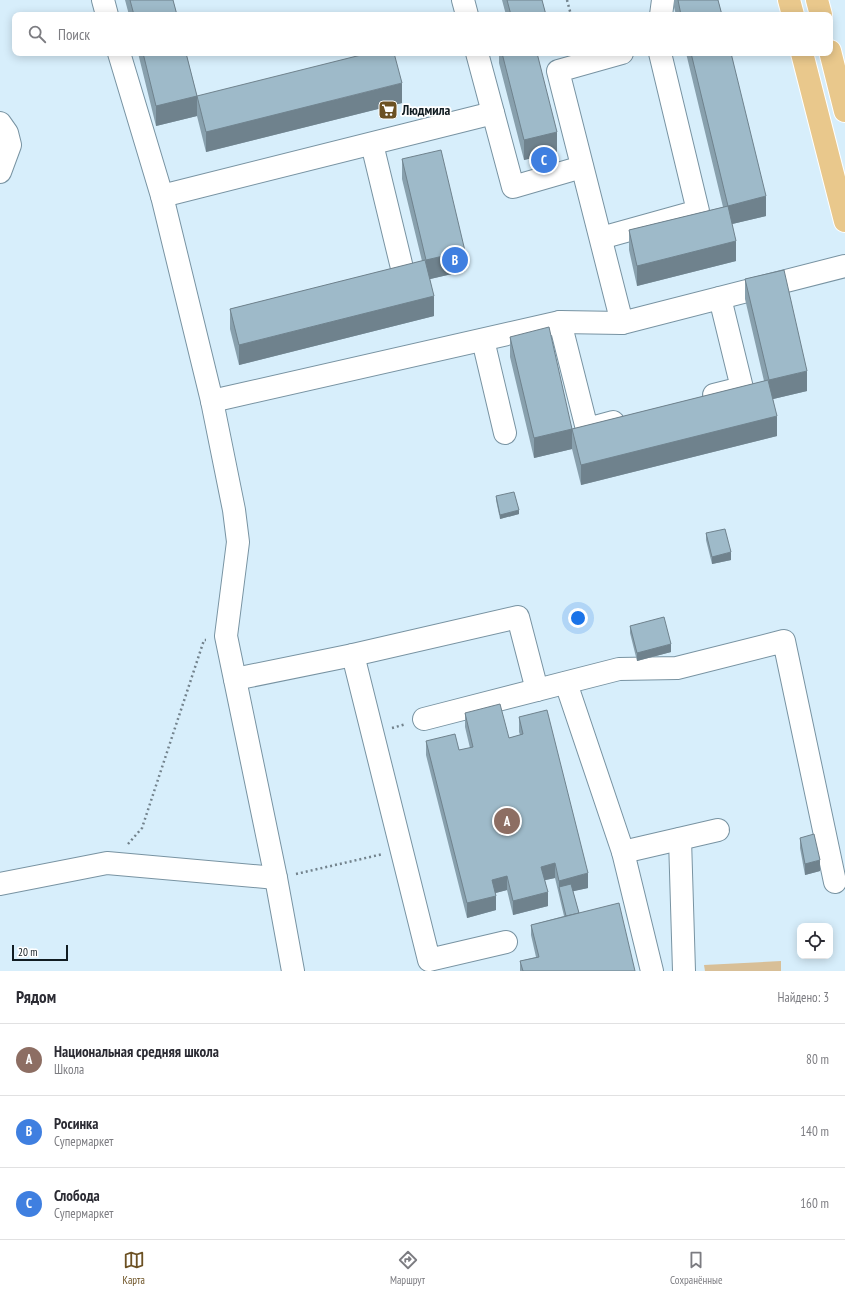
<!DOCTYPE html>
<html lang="ru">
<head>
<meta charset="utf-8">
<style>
	:root { --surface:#fff; --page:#f7f7f7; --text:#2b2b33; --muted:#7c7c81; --line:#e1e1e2; --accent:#6c5123 }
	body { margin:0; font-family:"PT Sans Narrow",sans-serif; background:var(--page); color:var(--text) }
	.controls { position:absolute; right:12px; bottom:12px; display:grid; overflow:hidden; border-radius:8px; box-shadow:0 2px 10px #0003 }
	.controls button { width:36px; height:36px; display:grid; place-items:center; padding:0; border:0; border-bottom:1px solid var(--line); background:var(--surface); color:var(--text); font:20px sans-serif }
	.scale { position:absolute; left:12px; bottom:10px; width:56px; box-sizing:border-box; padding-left:4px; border:2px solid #111c22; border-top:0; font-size:11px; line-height:14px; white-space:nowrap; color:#111c22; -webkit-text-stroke:3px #fff; paint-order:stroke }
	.you { position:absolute; left:578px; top:618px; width:14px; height:14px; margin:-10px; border:3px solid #fff; border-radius:50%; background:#1a73e8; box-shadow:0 0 0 6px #1a73e833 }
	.badge { display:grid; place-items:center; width:26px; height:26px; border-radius:50%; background:var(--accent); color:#fff; font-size:13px; font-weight:700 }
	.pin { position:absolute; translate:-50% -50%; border:2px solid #fff; box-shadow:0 1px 4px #0006 }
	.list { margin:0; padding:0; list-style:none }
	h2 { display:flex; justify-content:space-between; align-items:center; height:52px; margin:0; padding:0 16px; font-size:17px }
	h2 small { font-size:13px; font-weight:400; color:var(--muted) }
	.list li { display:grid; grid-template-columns:26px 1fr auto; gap:12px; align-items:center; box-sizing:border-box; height:72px; padding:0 16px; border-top:1px solid var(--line) }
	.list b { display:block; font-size:15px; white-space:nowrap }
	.list p { margin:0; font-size:13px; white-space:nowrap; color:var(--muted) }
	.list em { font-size:13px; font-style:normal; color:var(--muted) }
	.icon { flex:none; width:22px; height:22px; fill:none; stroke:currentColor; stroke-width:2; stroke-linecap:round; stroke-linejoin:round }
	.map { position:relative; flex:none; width:845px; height:971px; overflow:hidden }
	.search { position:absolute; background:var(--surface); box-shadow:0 2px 10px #0003; left:12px; right:12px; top:12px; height:44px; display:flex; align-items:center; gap:10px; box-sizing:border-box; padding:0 14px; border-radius:8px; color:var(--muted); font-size:15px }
	.sheet { height:268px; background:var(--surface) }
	nav { display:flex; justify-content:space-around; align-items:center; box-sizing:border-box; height:56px; border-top:1px solid var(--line); background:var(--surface); font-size:11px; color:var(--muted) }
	nav a { display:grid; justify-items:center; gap:2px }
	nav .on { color:var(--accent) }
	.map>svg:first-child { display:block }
</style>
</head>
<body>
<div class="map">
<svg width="845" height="971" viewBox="0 0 845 971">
	<rect width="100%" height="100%" fill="#d7eefb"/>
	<path fill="#d8bf97" d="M781,961V971H705L704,965Z"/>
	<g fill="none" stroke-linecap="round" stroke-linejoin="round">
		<g stroke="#7893a2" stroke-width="24">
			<g id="minor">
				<path d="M103,0L107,15"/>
				<path d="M463,0L467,15"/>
				<path d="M661,15L663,0"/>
				<path d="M119,53L162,196L212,401L234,510L238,542L226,636L276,878L293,971"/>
				<path d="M477,53L513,187L582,167"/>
				<path d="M622,53L558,71L622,323"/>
				<path d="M0,123L7,133L10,145L0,172"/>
				<path d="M372,144L402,268"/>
				<path d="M162,196L493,113"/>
				<path d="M601,238L698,211L660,53"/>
				<path d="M560,322L587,429L613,422"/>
				<path d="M483,340L505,433"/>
				<path d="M714,395L742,388L720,298"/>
				<path d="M212,401L560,322L622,323L845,266"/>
				<path d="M353,655L429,960L506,942"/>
				<path d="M235,679L353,655L518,617L537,690"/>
				<path d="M566,683L623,852L652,971"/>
				<path d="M424,719L619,669L677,668L784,641L835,882"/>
				<path d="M680,839L684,971"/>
				<path d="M623,852L718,830"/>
				<path d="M0,884L107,863L276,878"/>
			</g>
		</g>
		<g stroke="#fff" stroke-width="24">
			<g id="major">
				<path d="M789,0L793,15"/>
				<path d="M817,0L821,15"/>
				<path d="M830,51L845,111"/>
				<path d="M802,53L845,221"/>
			</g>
		</g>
		<g stroke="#72828c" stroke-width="2.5" stroke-dasharray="2 3" stroke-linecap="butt">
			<path d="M567,0L571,15"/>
			<path d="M392,728L406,724"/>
			<path d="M128,844L142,828L204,640H206"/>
			<path d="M296,874L383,854"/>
		</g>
		<use href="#minor" stroke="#fff" stroke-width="22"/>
		<use href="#major" stroke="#e9c88c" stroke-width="22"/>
	</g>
	<g fill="#88a0ad">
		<path d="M125,0H173L177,15H129Z"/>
		<path d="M502,0H542L546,15H506Z"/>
		<path d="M674,0H718L722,15H676L674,7Z"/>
		<path d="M138,53H186L197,96L402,103L206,152L197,116L156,126Z"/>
		<path d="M499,53H543L537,54L557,152L524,160L499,63Z"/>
		<path d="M686,53H731L766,216L732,224L736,261L637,286L629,250V230L723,207Z"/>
		<path d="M402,159L465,271L430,279L434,316L239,365L230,329V309L422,261L402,179Z"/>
		<path d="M745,279L807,391L773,399L777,436L581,485L572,449L534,458L510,357V337L572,429L764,381L745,299Z"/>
		<path d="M496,496L519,514L500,519L496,500Z"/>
		<path d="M706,533L731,560L712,564L706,540Z"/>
		<path d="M630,626L671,652L637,661L630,633Z"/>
		<path d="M465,713L509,738L520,735L519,732V717L588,888L573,891L579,913L635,971H520V961L536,957L531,935V925L564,916L555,878L545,880L548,906L513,915L507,890L495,893L496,910L467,918L426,755V741L459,750L470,748L465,727Z"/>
		<path d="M800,838L820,871L805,875L800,848Z"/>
	</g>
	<g fill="#6f828d">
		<path d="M402,83V103L206,152V132Z"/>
		<path d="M197,96V116L156,126V106Z"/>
		<path d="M557,132V152L524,160V140Z"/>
		<path d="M766,196V216L728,225V206Z"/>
		<path d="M736,241V261L637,286V266Z"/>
		<path d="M465,251V271L426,280V260Z"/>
		<path d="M434,296V316L239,365V345Z"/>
		<path d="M807,371V391L769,400V380Z"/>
		<path d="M777,416V436L581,485V465Z"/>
		<path d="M572,429V449L534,458V438Z"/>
		<path d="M519,510V514L500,519V515Z"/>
		<path d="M731,552V560L712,564V557Z"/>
		<path d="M671,644V652L637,661V653Z"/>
		<path d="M820,860V871L805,875V864Z"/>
		<path d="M555,863V878L541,881V867Z"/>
		<path d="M588,873V888L561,894L559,887V881Z"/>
		<path d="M507,876V890L492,894V880Z"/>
		<path d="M548,892V906L513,915V901Z"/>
		<path d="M496,896V910L467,918V903Z"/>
	</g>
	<g fill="#9ebac9" stroke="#6f828d">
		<path d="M130,0H173L177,15H134Z"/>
		<path d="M507,0H542L546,15H511Z"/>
		<path d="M678,0H718L722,15H681Z"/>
		<path d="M143,53H186L197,96L156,106Z"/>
		<path d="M369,53H394L402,83L206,132L197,96Z"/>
		<path d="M502,53H537L557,132L524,140Z"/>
		<path d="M691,53H731L766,196L728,206L736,241L637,266L629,230L728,206Z"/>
		<path d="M441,150L465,251L426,260L402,159Z"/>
		<path d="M425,260L434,296L239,345L230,309Z"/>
		<path d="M784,270L807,371L769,380L745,279Z"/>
		<path d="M549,327L572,429L534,438L510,337Z"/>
		<path d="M768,380L777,416L581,465L572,429Z"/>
		<path d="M514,492L519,510L500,515L496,496Z"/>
		<path d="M725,529L731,552L712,557L706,533Z"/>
		<path d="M664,617L671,644L637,653L630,626Z"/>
		<path d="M500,704L509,738L523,734L519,717L547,710L588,873L559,881L555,863L541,867L548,892L513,901L507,876L492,880L496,896L467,903L426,741L455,734L459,750L473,747L465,713Z"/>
		<path d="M814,834L820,860L805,864L800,838Z"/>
		<path d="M571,884L579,913L566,916L559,887Z"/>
		<path d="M619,903L635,971H523L520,961L539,957L531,925Z"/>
	</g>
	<defs>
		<g id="supermarket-square" transform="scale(1)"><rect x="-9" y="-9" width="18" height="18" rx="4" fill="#6c5123" stroke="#fff"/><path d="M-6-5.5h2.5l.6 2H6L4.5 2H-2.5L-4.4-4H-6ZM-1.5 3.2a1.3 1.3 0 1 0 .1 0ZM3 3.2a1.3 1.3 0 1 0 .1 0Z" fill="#fff"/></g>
	</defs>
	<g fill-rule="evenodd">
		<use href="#supermarket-square" x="388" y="110"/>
	</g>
	<g text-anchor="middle" stroke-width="3.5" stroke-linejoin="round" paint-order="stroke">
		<g font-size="14" font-weight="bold" fill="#111c22" stroke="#fff" text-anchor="start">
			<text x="402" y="115">Людмила</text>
		</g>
	</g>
</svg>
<div class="controls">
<button><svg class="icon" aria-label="locate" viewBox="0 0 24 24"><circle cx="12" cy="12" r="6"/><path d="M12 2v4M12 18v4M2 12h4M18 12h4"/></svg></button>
</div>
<div class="scale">20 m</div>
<div class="you"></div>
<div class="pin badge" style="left:507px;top:821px;background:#8d6e63">A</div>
<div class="pin badge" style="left:455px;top:260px;background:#3f7fe0">B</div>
<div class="pin badge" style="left:544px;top:160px;background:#3f7fe0">C</div>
<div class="search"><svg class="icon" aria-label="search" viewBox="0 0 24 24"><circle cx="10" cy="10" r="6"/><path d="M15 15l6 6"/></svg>Поиск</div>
</div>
<section class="sheet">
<h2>Рядом<small>Найдено: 3</small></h2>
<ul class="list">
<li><span class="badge" style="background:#8d6e63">A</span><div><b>Национальная средняя школа</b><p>Школа</p></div><em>80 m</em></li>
<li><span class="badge" style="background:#3f7fe0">B</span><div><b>Росинка</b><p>Супермаркет</p></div><em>140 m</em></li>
<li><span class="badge" style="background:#3f7fe0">C</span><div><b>Слобода</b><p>Супермаркет</p></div><em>160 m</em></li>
</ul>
</section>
<nav>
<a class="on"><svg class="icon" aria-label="map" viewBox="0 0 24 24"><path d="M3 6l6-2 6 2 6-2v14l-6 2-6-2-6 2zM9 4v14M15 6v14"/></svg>Карта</a>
<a><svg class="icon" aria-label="directions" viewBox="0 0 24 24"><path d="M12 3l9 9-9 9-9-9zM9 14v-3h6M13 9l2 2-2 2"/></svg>Маршрут</a>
<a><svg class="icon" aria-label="saved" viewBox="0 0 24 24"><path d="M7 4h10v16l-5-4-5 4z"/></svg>Сохранённые</a>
</nav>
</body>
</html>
